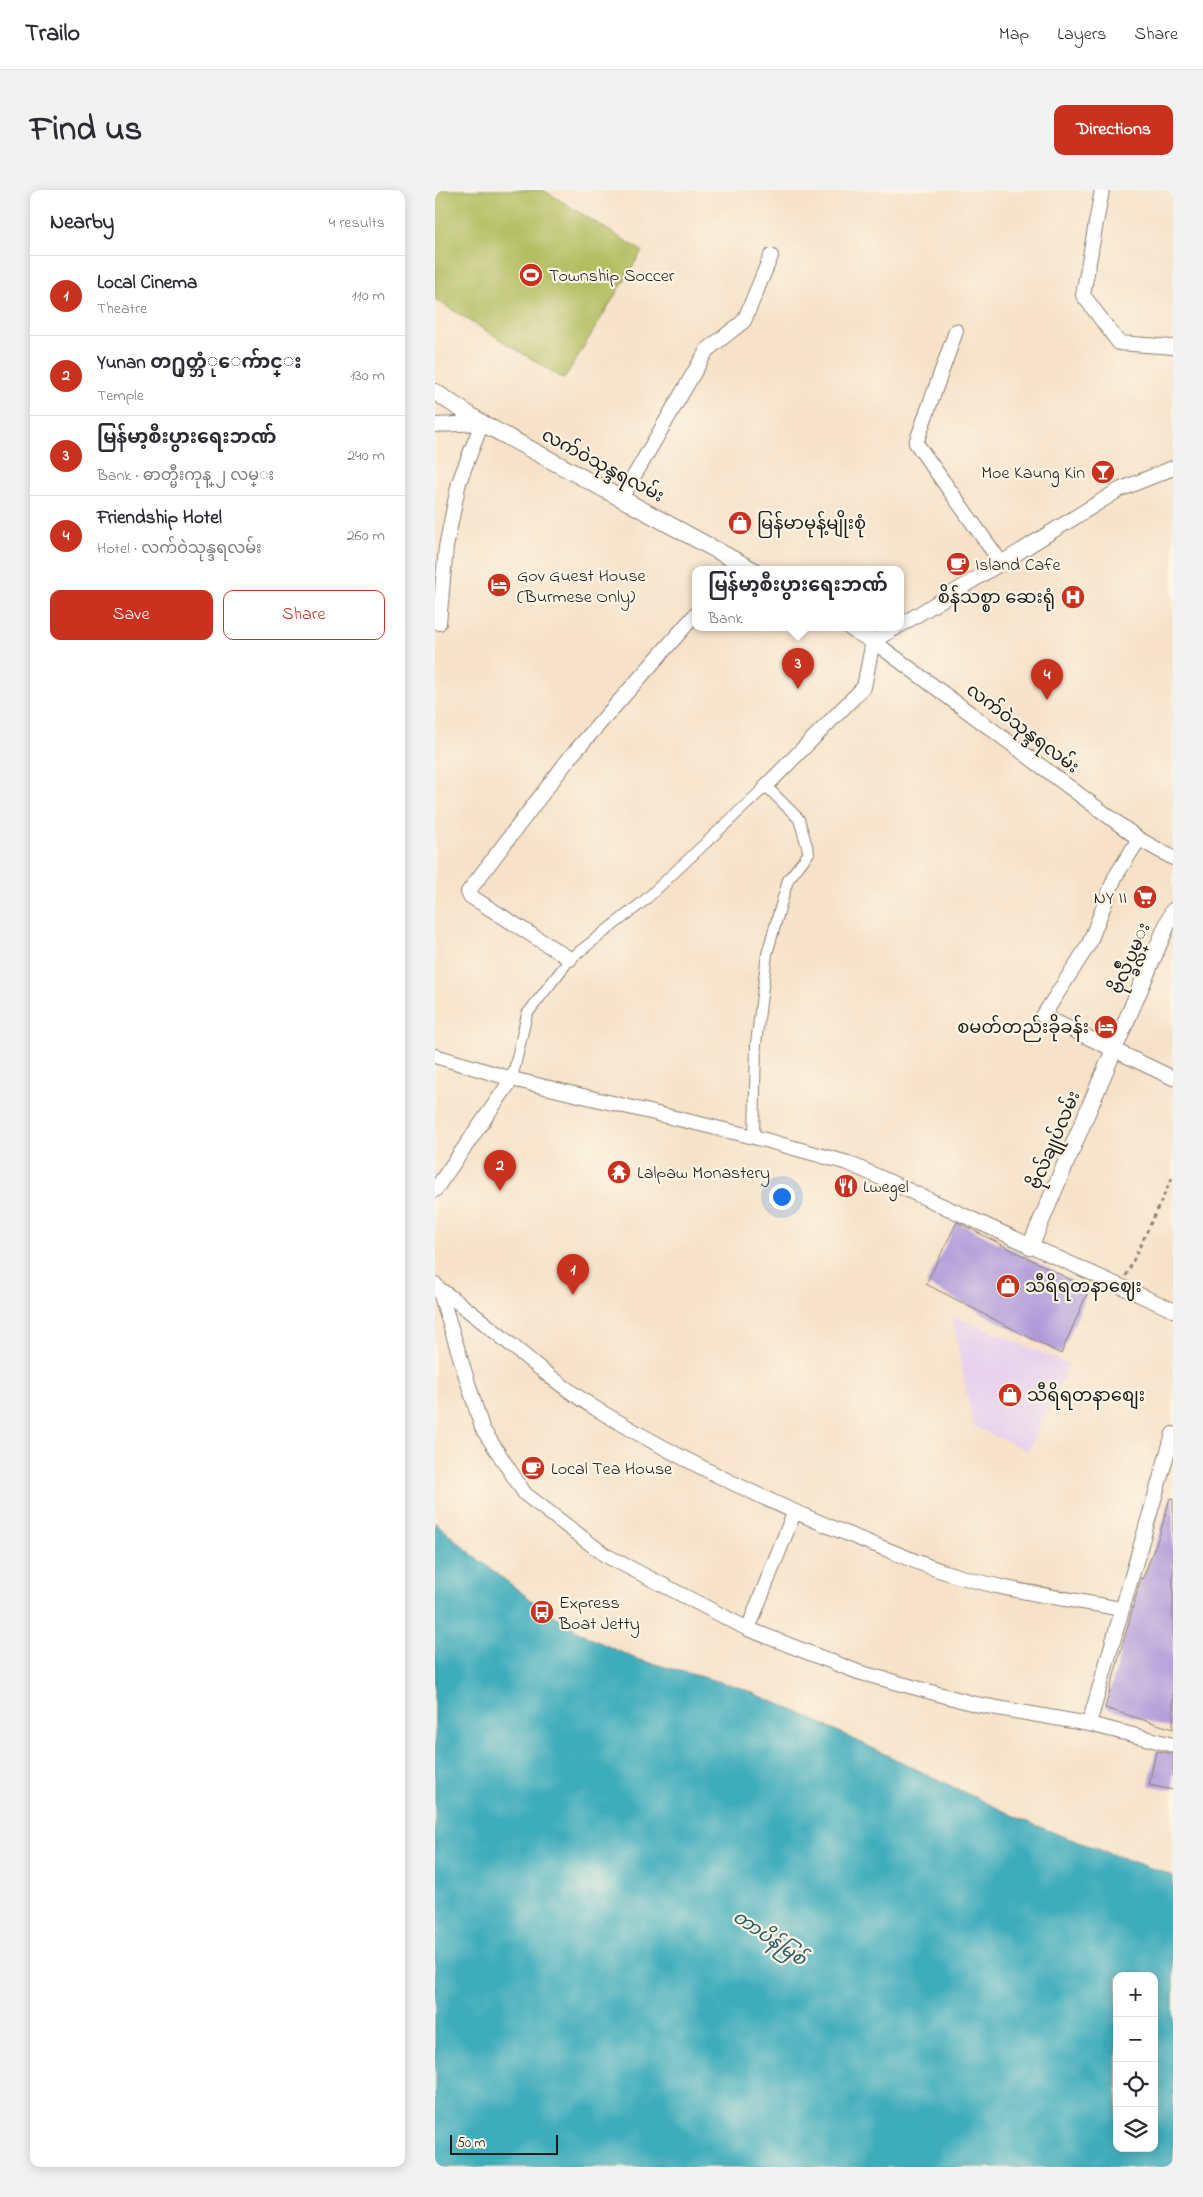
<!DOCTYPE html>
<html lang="en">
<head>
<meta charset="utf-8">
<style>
	:root { --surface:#fff; --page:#f2f2f3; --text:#2b2b33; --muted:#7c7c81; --line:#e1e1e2; --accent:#c8321e }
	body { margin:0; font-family:"Indie Flower","Noto Sans Myanmar",sans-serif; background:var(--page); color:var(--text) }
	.controls { position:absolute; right:15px; bottom:15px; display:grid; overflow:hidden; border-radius:10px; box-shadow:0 2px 12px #0003 }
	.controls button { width:45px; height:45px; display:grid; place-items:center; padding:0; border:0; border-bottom:1px solid var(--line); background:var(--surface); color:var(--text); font:25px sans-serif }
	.scale { position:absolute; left:15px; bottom:12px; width:108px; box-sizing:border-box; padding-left:5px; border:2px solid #1c1c1c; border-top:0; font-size:14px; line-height:18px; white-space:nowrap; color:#1c1c1c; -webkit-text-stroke:4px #fcf5e5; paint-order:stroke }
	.you { position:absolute; left:346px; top:1006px; width:18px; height:18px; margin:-12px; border:4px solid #fff; border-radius:50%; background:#1a73e8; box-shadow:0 0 0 8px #1a73e833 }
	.badge { display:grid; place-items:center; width:32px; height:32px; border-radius:50%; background:var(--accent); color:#fff; font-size:16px; font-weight:700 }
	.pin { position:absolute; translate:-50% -41px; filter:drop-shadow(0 1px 2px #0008) }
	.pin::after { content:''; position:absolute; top:26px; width:18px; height:15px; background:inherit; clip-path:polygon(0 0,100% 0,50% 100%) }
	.popup { position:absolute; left:257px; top:376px; width:212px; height:65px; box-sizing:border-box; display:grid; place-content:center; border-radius:10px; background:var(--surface); filter:drop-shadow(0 1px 4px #0005); font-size:16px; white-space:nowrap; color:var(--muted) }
	.popup b { font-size:19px; color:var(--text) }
	.popup::after { content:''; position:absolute; left:50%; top:100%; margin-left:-10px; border:10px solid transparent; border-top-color:var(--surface) }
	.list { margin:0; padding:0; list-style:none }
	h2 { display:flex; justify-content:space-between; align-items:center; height:65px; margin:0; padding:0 20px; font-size:21px }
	h2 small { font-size:16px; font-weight:400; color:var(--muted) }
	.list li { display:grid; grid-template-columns:32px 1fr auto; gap:15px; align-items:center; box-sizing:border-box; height:80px; padding:0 20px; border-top:1px solid var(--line) }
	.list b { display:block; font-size:19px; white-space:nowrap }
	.list p { margin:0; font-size:16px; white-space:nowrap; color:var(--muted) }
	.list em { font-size:16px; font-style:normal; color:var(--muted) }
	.actions { display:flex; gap:10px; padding:15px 20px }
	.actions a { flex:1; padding:11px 0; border:1px solid var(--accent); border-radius:10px; text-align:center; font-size:18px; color:var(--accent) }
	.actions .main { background:var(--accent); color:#fff }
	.icon { flex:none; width:28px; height:28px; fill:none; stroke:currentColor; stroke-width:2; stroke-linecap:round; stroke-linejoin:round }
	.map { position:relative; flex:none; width:738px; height:1977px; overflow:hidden; border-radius:10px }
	header { display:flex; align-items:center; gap:30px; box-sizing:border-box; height:70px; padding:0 25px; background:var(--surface); border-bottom:1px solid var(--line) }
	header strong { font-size:24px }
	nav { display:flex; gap:28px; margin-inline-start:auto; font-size:18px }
	.intro { display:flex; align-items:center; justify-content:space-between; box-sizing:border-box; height:120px; padding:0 30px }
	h1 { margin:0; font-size:35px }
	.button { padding:12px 22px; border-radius:10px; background:var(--accent); color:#fff; font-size:18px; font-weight:700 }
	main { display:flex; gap:30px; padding:0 30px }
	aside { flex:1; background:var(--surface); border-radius:10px; box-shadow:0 2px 12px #0003 }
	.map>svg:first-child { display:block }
</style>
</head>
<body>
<header>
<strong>Trailo</strong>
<nav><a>Map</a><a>Layers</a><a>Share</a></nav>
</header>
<div class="intro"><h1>Find us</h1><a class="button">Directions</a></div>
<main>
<aside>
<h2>Nearby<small>4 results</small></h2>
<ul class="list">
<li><span class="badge">1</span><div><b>Local Cinema</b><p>Theatre</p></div><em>110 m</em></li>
<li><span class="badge">2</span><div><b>Yunan တ႐ုတ္ဘံုေက်ာင္း</b><p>Temple</p></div><em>130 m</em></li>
<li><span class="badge">3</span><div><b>မြန်မာ့စီးပွားရေးဘဏ်</b><p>Bank · ဓာတ္မီးကုန္ ၂ လမ္း</p></div><em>240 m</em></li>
<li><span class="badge">4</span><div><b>Friendship Hotel</b><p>Hotel · လက်ဝဲသုန္ဒရလမ်း</p></div><em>260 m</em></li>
</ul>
<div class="actions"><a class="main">Save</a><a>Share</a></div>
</aside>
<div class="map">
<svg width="738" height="1977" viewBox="0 0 738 1977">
	<rect width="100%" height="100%" fill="#fcf5e5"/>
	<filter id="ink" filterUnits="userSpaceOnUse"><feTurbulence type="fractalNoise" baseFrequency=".02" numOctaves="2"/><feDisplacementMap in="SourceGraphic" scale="10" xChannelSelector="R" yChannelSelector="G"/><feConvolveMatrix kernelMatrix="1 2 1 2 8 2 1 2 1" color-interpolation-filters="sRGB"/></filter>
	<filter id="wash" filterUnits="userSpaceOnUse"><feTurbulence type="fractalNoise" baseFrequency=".0096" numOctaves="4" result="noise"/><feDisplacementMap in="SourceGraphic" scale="20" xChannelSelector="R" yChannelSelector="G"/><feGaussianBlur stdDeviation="1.12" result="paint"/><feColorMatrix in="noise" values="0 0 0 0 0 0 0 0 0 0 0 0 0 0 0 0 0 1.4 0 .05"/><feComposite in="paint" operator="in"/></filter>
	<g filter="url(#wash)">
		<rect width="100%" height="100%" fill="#f7e2c9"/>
		<path fill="#e8d2ee" d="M517,1125L634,1174L593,1261L538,1236Z"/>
		<path fill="#b2be60" stroke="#676d3e" d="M0,0H108L207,61L129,189L0,109Z"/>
		<path fill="#3dacbb" stroke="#2c646c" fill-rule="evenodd" d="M0,1332L39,1366L108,1419L153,1447L201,1469L304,1497L358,1520L581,1627L627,1646L738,1686V1977H0ZM682,1786H719V1958H682Z"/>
		<g id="blocks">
			<g fill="#ae99da">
				<path d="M522,1032L654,1099L626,1164L491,1094Z"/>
				<path d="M735,1308L738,1309V1539L670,1518L706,1388H708L725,1343Z"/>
				<path d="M721,1561L738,1564V1600L714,1595Z"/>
			</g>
		</g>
	</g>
	<g filter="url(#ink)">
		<use href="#blocks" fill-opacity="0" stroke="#8a7f72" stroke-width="1"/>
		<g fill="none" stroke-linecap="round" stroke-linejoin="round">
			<g stroke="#8a7f72" stroke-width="12">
				<path id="pedestrian" d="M77,889L92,824L135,769L209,711L331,596L364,629L374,663L353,690L332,764L321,854L319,947"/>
			</g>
			<g stroke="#8a7f72" stroke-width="16">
				<g id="minor">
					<path d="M667,0L648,105L684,153L738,157"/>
					<path d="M521,141L481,253L567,374"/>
					<path d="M0,235L47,233L24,292L11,357L4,433"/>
					<path d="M187,307L272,160L309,131L336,66"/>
					<path d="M466,435L684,300L738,278"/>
					<path d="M438,451L704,649L738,668"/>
					<path d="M438,451L461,438"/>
					<path d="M331,596L429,497L438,451"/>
					<path d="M704,649L680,687L654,754L608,826L738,888"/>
					<path d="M135,769L35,706L33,702L136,566L260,425"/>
					<path d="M0,866L77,889L319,947L413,973L738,1120"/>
					<path d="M0,1000L77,889"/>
					<path d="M0,1094L4,1099L47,1238L90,1304L170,1365L313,1439L423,1482L540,1514L654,1534L738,1244"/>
					<path d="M4,1099C59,1136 106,1185 163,1220C249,1272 341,1316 435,1353C460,1362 484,1374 510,1382C564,1400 630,1408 686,1419"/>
					<path d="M313,1439L359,1323"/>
					<path d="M654,1534L738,1555"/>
				</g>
			</g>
			<g stroke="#8a7f72" stroke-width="18">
				<g id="tertiary">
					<path d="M0,202L47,233L318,380"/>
					<path d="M416,438L438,451"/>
					<path d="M595,1057L738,721"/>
				</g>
			</g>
			<path stroke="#8a7f72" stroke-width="2.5" stroke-dasharray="4 4" stroke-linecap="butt" d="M691,1086L738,986"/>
			<use href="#pedestrian" stroke="#fff" stroke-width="10"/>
			<use href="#minor" stroke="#fff" stroke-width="14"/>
			<use href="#tertiary" stroke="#fff" stroke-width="16"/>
		</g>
	</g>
	<defs>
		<g id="stadium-disc" transform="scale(1.25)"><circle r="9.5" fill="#c8321e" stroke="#fcf5e5"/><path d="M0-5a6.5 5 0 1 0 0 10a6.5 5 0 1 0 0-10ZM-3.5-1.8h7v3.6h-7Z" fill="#fff"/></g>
		<g id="bar-disc" transform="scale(1.25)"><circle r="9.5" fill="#c8321e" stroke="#fcf5e5"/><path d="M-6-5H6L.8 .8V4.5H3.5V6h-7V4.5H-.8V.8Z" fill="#fff"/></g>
		<g id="shop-disc" transform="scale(1.25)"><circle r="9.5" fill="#c8321e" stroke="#fcf5e5"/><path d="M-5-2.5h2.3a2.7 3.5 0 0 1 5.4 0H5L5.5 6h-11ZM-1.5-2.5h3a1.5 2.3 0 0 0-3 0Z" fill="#fff"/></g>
		<g id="cafe-disc" transform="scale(1.25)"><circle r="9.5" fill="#c8321e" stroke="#fcf5e5"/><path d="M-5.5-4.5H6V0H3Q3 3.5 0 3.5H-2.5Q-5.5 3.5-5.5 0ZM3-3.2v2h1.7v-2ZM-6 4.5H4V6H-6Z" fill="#fff"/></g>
		<g id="hotel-disc" transform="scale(1.25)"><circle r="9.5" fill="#c8321e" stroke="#fcf5e5"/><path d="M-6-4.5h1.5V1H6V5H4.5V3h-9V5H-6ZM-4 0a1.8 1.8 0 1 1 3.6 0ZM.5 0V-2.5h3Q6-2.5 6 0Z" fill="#fff"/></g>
		<g id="hospital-disc" transform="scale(1.25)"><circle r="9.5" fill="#c8321e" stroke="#fcf5e5"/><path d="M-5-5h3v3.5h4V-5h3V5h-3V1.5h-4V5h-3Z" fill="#fff"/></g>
		<g id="supermarket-disc" transform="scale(1.25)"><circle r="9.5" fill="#c8321e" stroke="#fcf5e5"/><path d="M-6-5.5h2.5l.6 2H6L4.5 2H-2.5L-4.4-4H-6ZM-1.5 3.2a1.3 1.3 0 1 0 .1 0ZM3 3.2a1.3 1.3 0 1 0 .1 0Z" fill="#fff"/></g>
		<g id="temple-disc" transform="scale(1.25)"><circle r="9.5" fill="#c8321e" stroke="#fcf5e5"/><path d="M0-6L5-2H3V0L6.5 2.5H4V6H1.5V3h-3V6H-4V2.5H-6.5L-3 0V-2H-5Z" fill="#fff"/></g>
		<g id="restaurant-disc" transform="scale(1.25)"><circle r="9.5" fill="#c8321e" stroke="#fcf5e5"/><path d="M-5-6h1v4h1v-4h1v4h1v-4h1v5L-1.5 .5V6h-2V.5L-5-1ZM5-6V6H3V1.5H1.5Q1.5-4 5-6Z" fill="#fff"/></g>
		<g id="bus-disc" transform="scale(1.25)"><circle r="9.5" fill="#c8321e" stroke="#fcf5e5"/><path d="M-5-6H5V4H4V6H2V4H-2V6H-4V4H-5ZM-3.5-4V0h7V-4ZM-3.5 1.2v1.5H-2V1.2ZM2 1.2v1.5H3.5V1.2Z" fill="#fff"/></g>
	</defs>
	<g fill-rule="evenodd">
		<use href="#stadium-disc" x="96" y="85"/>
		<use href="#bar-disc" x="668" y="282"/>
		<use href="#shop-disc" x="305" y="333"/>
		<use href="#cafe-disc" x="523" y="374"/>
		<use href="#hotel-disc" x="64" y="395"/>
		<use href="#hospital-disc" x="638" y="407"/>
		<use href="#supermarket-disc" x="710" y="707"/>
		<use href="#hotel-disc" x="671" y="837"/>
		<use href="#temple-disc" x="184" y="982"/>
		<use href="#restaurant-disc" x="411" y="996"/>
		<use href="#shop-disc" x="573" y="1096"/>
		<use href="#shop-disc" x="575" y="1205"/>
		<use href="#cafe-disc" x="98" y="1278"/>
		<use href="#bus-disc" x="107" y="1422"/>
	</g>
	<g text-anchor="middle" stroke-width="4.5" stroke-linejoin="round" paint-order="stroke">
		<g font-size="18" fill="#1c1c1c" stroke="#fcf5e5" text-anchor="start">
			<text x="114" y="91">Township Soccer</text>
			<text x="650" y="288" text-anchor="end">Moe Kaung Kin</text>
			<text x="322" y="339">မြန်မာမုန့်မျိုးစုံ</text>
			<text x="540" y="380">Island Cafe</text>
			<text x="82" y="391">Gov Guest House<tspan x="82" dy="21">(Burmese Only)</tspan></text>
			<text x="620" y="413" text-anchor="end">စိန်သစ္စာ ဆေးရုံ</text>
			<text x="692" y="713" text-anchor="end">NY II</text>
			<text x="654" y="843" text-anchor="end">စမတ်တည်းခိုခန်း</text>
			<text x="202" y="988">Lalpaw Monastery</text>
			<text x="428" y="1002">Lwegel</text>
			<text x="590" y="1102">သီရိရတနာဈေး</text>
			<text x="592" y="1211">သီရိရတနာစျေး</text>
			<text x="116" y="1284">Local Tea House</text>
			<text x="124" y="1418">Express<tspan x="124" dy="21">Boat Jetty</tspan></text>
		</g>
		<g font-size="18" fill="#1c1c1c" stroke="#fcf5e5">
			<text transform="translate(168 275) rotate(28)" y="6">လက်ဝဲသုန္ဒရလမ်း</text>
			<text transform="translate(588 538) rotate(37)" y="6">လက်ဝဲသုန္ဒရလမ်း</text>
			<text transform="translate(695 768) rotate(-67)" y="6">ဗိုလ္ခ်ဳပ္လမ္း</text>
			<text transform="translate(619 950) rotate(-67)" y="6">ဗိုလ်ချုပ်လမ်း</text>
		</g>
		<g font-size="19" font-style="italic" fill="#2b5d64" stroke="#fcf5e5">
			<text transform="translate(335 1747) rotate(34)" y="7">တာပိန်မြစ်</text>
		</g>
	</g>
</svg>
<div class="controls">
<button>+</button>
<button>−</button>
<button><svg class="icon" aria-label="locate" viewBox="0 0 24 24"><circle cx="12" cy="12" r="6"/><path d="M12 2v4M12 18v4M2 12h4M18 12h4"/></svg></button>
<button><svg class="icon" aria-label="layers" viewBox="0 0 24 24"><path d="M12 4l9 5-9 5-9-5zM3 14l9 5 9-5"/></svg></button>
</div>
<div class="scale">50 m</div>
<div class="you"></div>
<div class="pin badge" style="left:138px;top:1105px">1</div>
<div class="pin badge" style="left:65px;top:1001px">2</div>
<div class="pin badge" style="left:363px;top:499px">3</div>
<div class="popup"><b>မြန်မာ့စီးပွားရေးဘဏ်</b>Bank</div>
<div class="pin badge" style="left:612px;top:510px">4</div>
</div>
</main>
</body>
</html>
